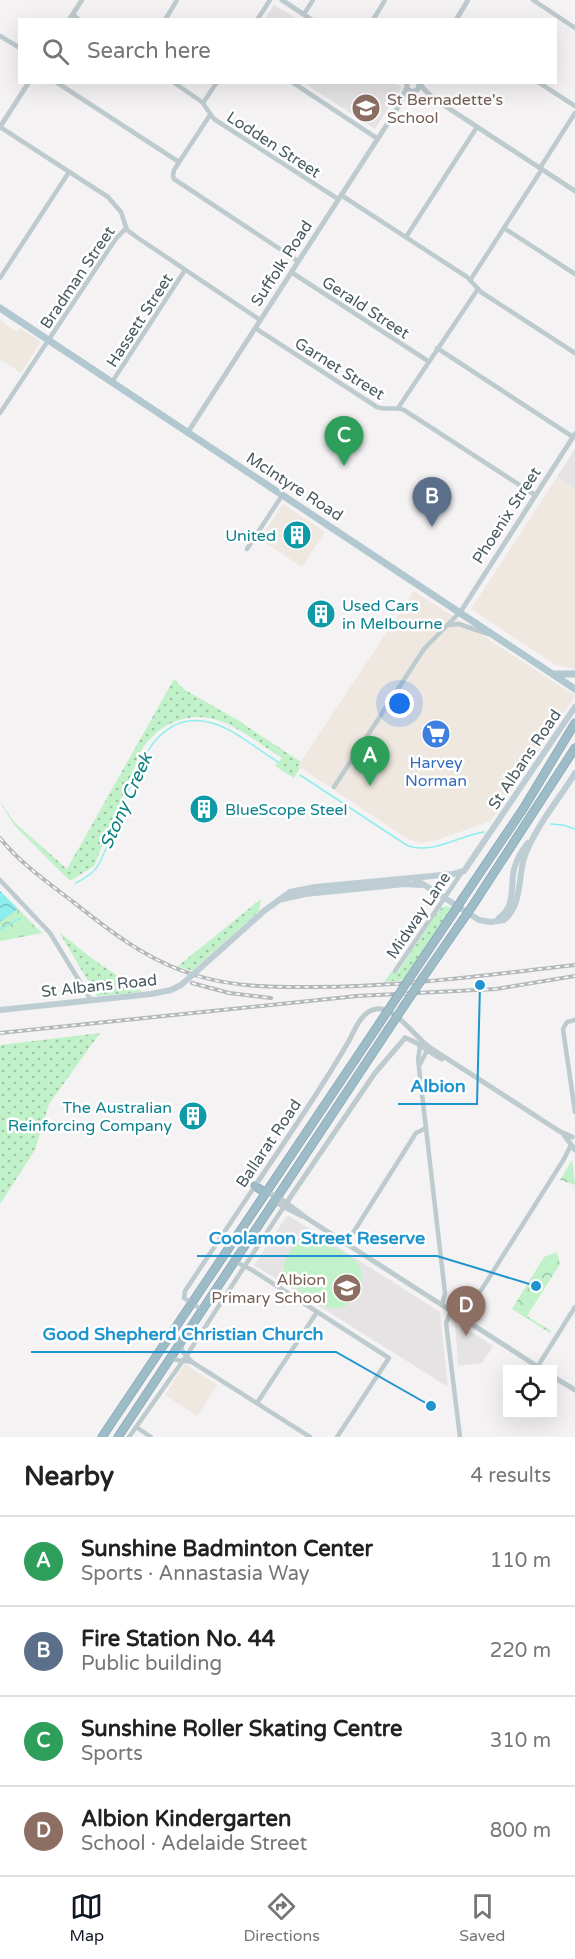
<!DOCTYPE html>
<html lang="en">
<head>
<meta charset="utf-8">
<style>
	:root { --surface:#fff; --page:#f6f6f6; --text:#222; --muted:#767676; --line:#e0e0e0; --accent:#111827 }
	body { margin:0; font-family:"Varela Round",sans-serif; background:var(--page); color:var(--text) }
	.controls { position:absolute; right:18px; bottom:18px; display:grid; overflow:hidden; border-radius:0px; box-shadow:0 6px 24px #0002 }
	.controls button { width:54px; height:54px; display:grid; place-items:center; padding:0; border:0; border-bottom:2px solid var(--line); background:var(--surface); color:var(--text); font:30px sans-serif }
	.you { position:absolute; left:400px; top:704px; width:21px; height:21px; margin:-15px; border:4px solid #fff; border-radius:50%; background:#1a73e8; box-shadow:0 0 0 9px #1a73e833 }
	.badge { display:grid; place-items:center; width:39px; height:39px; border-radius:50%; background:var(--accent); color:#fff; font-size:20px; font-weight:700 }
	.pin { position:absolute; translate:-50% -50px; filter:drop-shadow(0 2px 3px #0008) }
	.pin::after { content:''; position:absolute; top:32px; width:21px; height:18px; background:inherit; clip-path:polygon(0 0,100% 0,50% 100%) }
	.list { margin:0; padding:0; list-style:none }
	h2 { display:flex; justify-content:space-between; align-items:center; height:78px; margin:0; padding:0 24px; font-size:26px }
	h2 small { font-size:20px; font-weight:400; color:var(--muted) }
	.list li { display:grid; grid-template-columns:39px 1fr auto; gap:18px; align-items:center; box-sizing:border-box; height:90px; padding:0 24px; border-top:2px solid var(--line) }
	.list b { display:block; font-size:22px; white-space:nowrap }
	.list p { margin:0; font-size:20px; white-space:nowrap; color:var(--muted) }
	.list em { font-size:20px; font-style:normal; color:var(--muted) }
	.icon { flex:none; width:33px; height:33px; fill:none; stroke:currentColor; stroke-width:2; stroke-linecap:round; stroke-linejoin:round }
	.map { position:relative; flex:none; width:575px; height:1437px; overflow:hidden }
	.search { position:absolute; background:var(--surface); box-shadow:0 6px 24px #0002; left:18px; right:18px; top:18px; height:66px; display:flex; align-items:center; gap:15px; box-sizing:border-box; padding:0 21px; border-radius:0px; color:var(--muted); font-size:22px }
	.sheet { height:438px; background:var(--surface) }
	nav { display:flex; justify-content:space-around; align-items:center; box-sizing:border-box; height:84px; border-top:2px solid var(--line); background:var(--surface); font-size:16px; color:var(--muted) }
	nav a { display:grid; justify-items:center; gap:3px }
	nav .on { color:var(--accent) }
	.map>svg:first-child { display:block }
</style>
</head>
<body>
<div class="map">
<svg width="575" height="1437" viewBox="0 0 575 1437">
	<defs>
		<pattern id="grass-dots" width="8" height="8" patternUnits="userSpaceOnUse" patternTransform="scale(1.5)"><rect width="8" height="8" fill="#c0f1c8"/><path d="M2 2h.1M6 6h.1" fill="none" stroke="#9ec6a6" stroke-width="1.8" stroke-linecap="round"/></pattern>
		<pattern id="forest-crowns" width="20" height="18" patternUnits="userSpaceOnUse" patternTransform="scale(1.5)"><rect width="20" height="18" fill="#c0f1c8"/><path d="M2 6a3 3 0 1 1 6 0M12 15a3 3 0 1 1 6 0" fill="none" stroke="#9ec6a6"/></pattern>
		<pattern id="water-waves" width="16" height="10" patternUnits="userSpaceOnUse" patternTransform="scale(1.5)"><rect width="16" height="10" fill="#8defed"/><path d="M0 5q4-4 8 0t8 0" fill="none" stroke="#75c5c3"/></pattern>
	</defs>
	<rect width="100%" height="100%" fill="#f4f2f2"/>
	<g fill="#efe8e1">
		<path d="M0,320L17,332L20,328L41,342L21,373L0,359Z"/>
		<path d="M557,477L575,488V669L556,665L471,609Z"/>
		<path d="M283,504L325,532L302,567L260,539Z"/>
		<path d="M414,591L575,696L491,821L434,841L420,843L406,838L298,766Z"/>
		<path d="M185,1364L217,1385L197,1416L165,1395Z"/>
	</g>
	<g fill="#e5e3e4">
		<path d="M274,5L297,19H265Z"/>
		<path d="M304,83H395L402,87L375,129Z"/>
		<path d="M575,449V488L557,477Z"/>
		<path d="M289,1216L440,1312L448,1387L254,1265L286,1217Z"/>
		<path d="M455,1322L493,1346L482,1363L458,1366Z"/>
	</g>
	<g fill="url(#grass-dots)">
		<path d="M174,679L185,690L236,719L301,762L298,766L300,768L294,778L275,766L282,758C262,746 240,727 217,720C187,710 156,725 141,751L94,866L70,881L14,825L0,802L15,823L67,869Z"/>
		<path d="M261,899L259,911L192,971L178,966Z"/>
		<path d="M447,906L452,908L404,980L384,982L392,971L398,972L436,914L442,907Z"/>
		<path d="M59,932L94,960L142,992L97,996Z"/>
		<path d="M100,1033L49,1104L35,1150L0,1204V1045Z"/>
	</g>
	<g fill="url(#forest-crowns)">
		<path d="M0,891L42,933L0,941Z"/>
		<path d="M572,1160L575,1185L560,1180Z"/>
		<path d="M557,1252L560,1264L527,1316L551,1331L550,1333L512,1309L544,1257Z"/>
	</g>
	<path fill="#c0f1c8" d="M311,1237C321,1238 328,1243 336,1248C343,1252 351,1256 356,1262C367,1274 361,1293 349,1303C335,1315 320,1304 307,1296C289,1284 276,1275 289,1252C295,1243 301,1239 311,1237Z"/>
	<path fill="url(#water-waves)" d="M0,891L18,909L0,922Z"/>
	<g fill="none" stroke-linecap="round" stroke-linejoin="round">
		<g stroke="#8defed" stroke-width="1.5">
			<path d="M300,775L408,846C434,854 458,836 484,832"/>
			<path d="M551,824L563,825L575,829"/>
			<path d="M76,883C83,879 93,874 97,867C125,822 138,698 215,724C237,731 258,750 278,762"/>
			<path d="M0,929L21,918"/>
		</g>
		<g stroke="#749cad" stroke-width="9">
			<g id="trunk">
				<path d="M463,898L523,809L575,723"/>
				<path d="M473,905L575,748"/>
				<path d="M411,976L452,915"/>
				<path d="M424,976L462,921"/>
				<path d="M255,1186L266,1193"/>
				<path d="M102,1437L379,1024"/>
				<path d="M118,1437L388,1030"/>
			</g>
		</g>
		<g stroke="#bdcace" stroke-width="4.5">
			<path d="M533,0L575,28"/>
			<path d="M73,14L79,20"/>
			<path d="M304,14L313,0"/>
			<path d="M165,20L177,0"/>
			<path d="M257,20L270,0"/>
			<path d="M373,20L385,0"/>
			<path d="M0,36L20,48"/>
			<path d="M56,82L179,162"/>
			<path d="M173,82L202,102L214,119L338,199"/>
			<path d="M292,82L378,139"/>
			<path d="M538,82L575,106"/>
			<path d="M203,103L217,82"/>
			<path d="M210,115L174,170L173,176L174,179L298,261"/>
			<path d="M0,127L108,197L121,212L127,230L138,238L260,320"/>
			<path d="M540,168L575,113"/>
			<path d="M341,195L467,277L481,292L575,353"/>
			<path d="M504,228L575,274"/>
			<path d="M406,237L477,127"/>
			<path d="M291,272L428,361"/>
			<path d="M0,278L69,172"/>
			<path d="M471,279L542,169"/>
			<path d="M255,328L377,407C386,411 395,406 404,410L535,495"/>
			<path d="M437,348L573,437"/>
			<path d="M112,382L185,270"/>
			<path d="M398,408L478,289"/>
			<path d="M0,413L115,240L126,228"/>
			<path d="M247,549L283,494"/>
			<path d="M448,625L459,624L488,634"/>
			<path d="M334,787L424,649L461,611"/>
			<path d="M0,880L50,933L91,1000"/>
			<path d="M395,971L462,872"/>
			<path d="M575,1020L567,1022L563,1029L575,1112"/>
			<path d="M420,1047L418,1059L445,1293L442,1304"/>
			<path d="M420,1064L429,1047"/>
			<path d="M346,1244L416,1133L426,1128"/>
			<path d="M234,1261L252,1270L389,1358L337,1437"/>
			<path d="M244,1267L283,1208"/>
			<path d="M202,1310L184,1298L185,1291L255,1186"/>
			<path d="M451,1311L446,1323L460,1437"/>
			<path d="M463,1319L564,1159L571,1145"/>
			<path d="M180,1344L183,1352L192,1362L310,1437"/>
			<path d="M170,1359L192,1362"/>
			<path d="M538,1366L575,1307"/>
			<path d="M257,1403L317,1312"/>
			<path d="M136,1427L151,1437"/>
			<path d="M129,1437L187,1355L244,1267"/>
		</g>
		<g stroke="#bdcace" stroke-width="5">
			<path d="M282,0L312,20"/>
			<path d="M69,20L82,0"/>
			<path d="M456,20L468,0"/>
			<path d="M407,82V89L413,92L418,89L419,84"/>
			<path d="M420,85L433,98L575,191"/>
			<path d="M0,127L29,82"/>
			<path d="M188,432L397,109L407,87"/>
			<path d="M461,611L575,434"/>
			<path d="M405,1038C418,1041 429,1053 442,1059"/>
			<path d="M564,1135L575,1150"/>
			<path d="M255,1186C287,1138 321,1090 350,1039C355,1029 362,1011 376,1009C395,1006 415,1037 429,1047L559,1131L572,1137"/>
			<path d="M266,1193L277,1196L308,1219L543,1370"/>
			<path d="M273,1201L302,1216"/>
			<path d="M283,1208L375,1073L405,1038"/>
			<path d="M552,1376L575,1390"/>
		</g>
		<g stroke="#bdcdd3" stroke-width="6">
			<path d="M415,879L479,920L491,922L504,920C522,905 518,879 524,858C535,827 558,801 575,773"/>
			<path d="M283,899L305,894L405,884L421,885"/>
			<path d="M499,918C516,906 510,887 514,869C517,859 521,851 528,843"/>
			<path d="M197,971L264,911L290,892L315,887L453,874L464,871L575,707"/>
			<path d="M0,1010L151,994L171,990L181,985"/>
		</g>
		<g stroke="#b1c8d0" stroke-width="7">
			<path d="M0,308L575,689"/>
			<path d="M553,674H575"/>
		</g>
		<use href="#trunk" stroke="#9dbcc8" stroke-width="8"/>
		<g stroke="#b4b9bc" stroke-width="4">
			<g id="rail">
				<path d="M0,838C20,863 47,882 72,901C106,928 141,956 183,971C222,986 262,987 303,987C395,988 485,975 575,965"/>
				<path d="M192,983L229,993L271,998"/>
				<path d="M0,1033L357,996L496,989L575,976"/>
			</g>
		</g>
		<use href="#rail" stroke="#fff" stroke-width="1.5" stroke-dasharray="4.5" stroke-linecap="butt"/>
		<g stroke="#749cad" stroke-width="9" stroke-linecap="butt">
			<g id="trunk-bridge">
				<path d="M452,915L463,898"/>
				<path d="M462,921L473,905"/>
				<path d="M379,1024L411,976"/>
				<path d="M388,1030L424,976"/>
			</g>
		</g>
		<path stroke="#bdcdd3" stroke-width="6" d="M181,985L197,971"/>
		<use href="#trunk-bridge" stroke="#9dbcc8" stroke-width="8"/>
	</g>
	<defs>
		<g id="school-disc" transform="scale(1.5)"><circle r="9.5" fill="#8d6e63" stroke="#fff"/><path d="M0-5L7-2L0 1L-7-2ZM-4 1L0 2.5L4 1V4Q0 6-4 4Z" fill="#fff"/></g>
		<g id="building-disc" transform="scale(1.5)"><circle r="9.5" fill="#0f9aa8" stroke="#fff"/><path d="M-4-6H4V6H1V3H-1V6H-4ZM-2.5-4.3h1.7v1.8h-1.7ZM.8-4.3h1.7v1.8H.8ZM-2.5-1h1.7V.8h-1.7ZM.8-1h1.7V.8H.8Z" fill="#fff"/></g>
		<g id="supermarket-disc" transform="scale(1.5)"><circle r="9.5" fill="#3f7fe0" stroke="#fff"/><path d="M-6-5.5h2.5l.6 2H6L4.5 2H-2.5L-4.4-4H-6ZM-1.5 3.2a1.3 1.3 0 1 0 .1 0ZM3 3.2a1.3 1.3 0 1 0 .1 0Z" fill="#fff"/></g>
	</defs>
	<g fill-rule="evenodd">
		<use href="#school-disc" x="366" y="108"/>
		<use href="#building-disc" x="297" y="535"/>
		<use href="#building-disc" x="321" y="614"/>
		<use href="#supermarket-disc" x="436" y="734"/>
		<use href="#building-disc" x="204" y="809"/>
		<use href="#building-disc" x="193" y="1116"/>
		<use href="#school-disc" x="347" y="1288"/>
	</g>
	<g text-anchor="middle" stroke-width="5" stroke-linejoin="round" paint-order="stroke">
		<g font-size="16" fill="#785e54" stroke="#fff" text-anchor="start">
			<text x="387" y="105">St Bernadette's<tspan x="387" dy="18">School</tspan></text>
			<text x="326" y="1285" text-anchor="end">Albion<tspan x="326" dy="18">Primary School</tspan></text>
		</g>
		<g font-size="16" fill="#495a60" stroke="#fff">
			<text transform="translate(274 144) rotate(33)" y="6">Lodden Street</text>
			<text transform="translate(281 263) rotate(-57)" y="6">Suffolk Road</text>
			<text transform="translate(77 277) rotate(-56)" y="6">Bradman Street</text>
			<text transform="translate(366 307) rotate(33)" y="6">Gerald Street</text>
			<text transform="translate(139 320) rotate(-57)" y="6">Hassett Street</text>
			<text transform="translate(340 368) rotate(32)" y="6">Garnet Street</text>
			<text transform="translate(295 486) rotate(33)" y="6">McIntyre Road</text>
			<text transform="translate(506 515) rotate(-57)" y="6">Phoenix Street</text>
			<text transform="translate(524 759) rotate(-56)" y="6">St Albans Road</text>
			<text transform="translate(418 915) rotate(-56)" y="6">Midway Lane</text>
			<text transform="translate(99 985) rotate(-6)" y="6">St Albans Road</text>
			<text transform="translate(268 1143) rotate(-56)" y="6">Ballarat Road</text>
		</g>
		<g font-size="16" fill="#0d838f" stroke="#fff" text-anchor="end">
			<text x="276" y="541">United</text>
			<text x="342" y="611" text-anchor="start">Used Cars<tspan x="342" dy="18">in Melbourne</tspan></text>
			<text x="225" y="815" text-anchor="start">BlueScope Steel</text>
			<text x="172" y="1113">The Australian<tspan x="172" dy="18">Reinforcing Company</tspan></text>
		</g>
		<g font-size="16" fill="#366cbe" stroke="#fff">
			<text x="436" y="768">Harvey<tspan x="436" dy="18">Norman</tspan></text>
		</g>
		<g font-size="18" font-style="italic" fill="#0b8280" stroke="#fff">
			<text transform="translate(126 801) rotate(-66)" y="6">Stony Creek</text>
		</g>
	</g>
	<path fill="none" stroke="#2094ce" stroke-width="2" d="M480 985L477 1104H398M536 1286L437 1256H197M431 1406L336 1352H31"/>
	<g fill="#2094ce" stroke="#fff" stroke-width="2">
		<circle cx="480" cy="985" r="6"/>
		<circle cx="536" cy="1286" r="6"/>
		<circle cx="431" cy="1406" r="6"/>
	</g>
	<g font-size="18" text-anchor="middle" font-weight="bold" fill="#2094ce" stroke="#fff" stroke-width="5" stroke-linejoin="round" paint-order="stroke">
		<text x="438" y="1092">Albion</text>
		<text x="317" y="1244">Coolamon Street Reserve</text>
		<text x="183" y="1340">Good Shepherd Christian Church</text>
	</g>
</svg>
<div class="controls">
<button><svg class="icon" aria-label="locate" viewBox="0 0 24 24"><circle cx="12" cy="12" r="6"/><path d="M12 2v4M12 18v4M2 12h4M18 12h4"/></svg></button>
</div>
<div class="you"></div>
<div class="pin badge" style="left:370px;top:786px;background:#2e9e5b">A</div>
<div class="pin badge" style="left:432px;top:527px;background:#5c6f8a">B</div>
<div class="pin badge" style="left:344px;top:466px;background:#2e9e5b">C</div>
<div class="pin badge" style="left:466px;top:1336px;background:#8d6e63">D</div>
<div class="search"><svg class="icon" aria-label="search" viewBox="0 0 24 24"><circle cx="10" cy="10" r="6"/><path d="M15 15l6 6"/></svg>Search here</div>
</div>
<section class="sheet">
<h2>Nearby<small>4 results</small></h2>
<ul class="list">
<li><span class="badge" style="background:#2e9e5b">A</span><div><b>Sunshine Badminton Center</b><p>Sports · Annastasia Way</p></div><em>110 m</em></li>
<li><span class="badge" style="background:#5c6f8a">B</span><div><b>Fire Station No. 44</b><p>Public building</p></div><em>220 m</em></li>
<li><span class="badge" style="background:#2e9e5b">C</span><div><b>Sunshine Roller Skating Centre</b><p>Sports</p></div><em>310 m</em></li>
<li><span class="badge" style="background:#8d6e63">D</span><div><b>Albion Kindergarten</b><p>School · Adelaide Street</p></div><em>800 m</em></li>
</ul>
</section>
<nav>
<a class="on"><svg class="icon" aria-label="map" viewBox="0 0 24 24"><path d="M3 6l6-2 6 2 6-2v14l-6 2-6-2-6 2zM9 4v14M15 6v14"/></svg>Map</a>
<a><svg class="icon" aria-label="directions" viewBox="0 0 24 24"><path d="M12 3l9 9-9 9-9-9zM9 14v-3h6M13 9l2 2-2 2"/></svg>Directions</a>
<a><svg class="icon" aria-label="saved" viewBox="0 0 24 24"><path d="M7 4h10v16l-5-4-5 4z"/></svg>Saved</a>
</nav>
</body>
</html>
